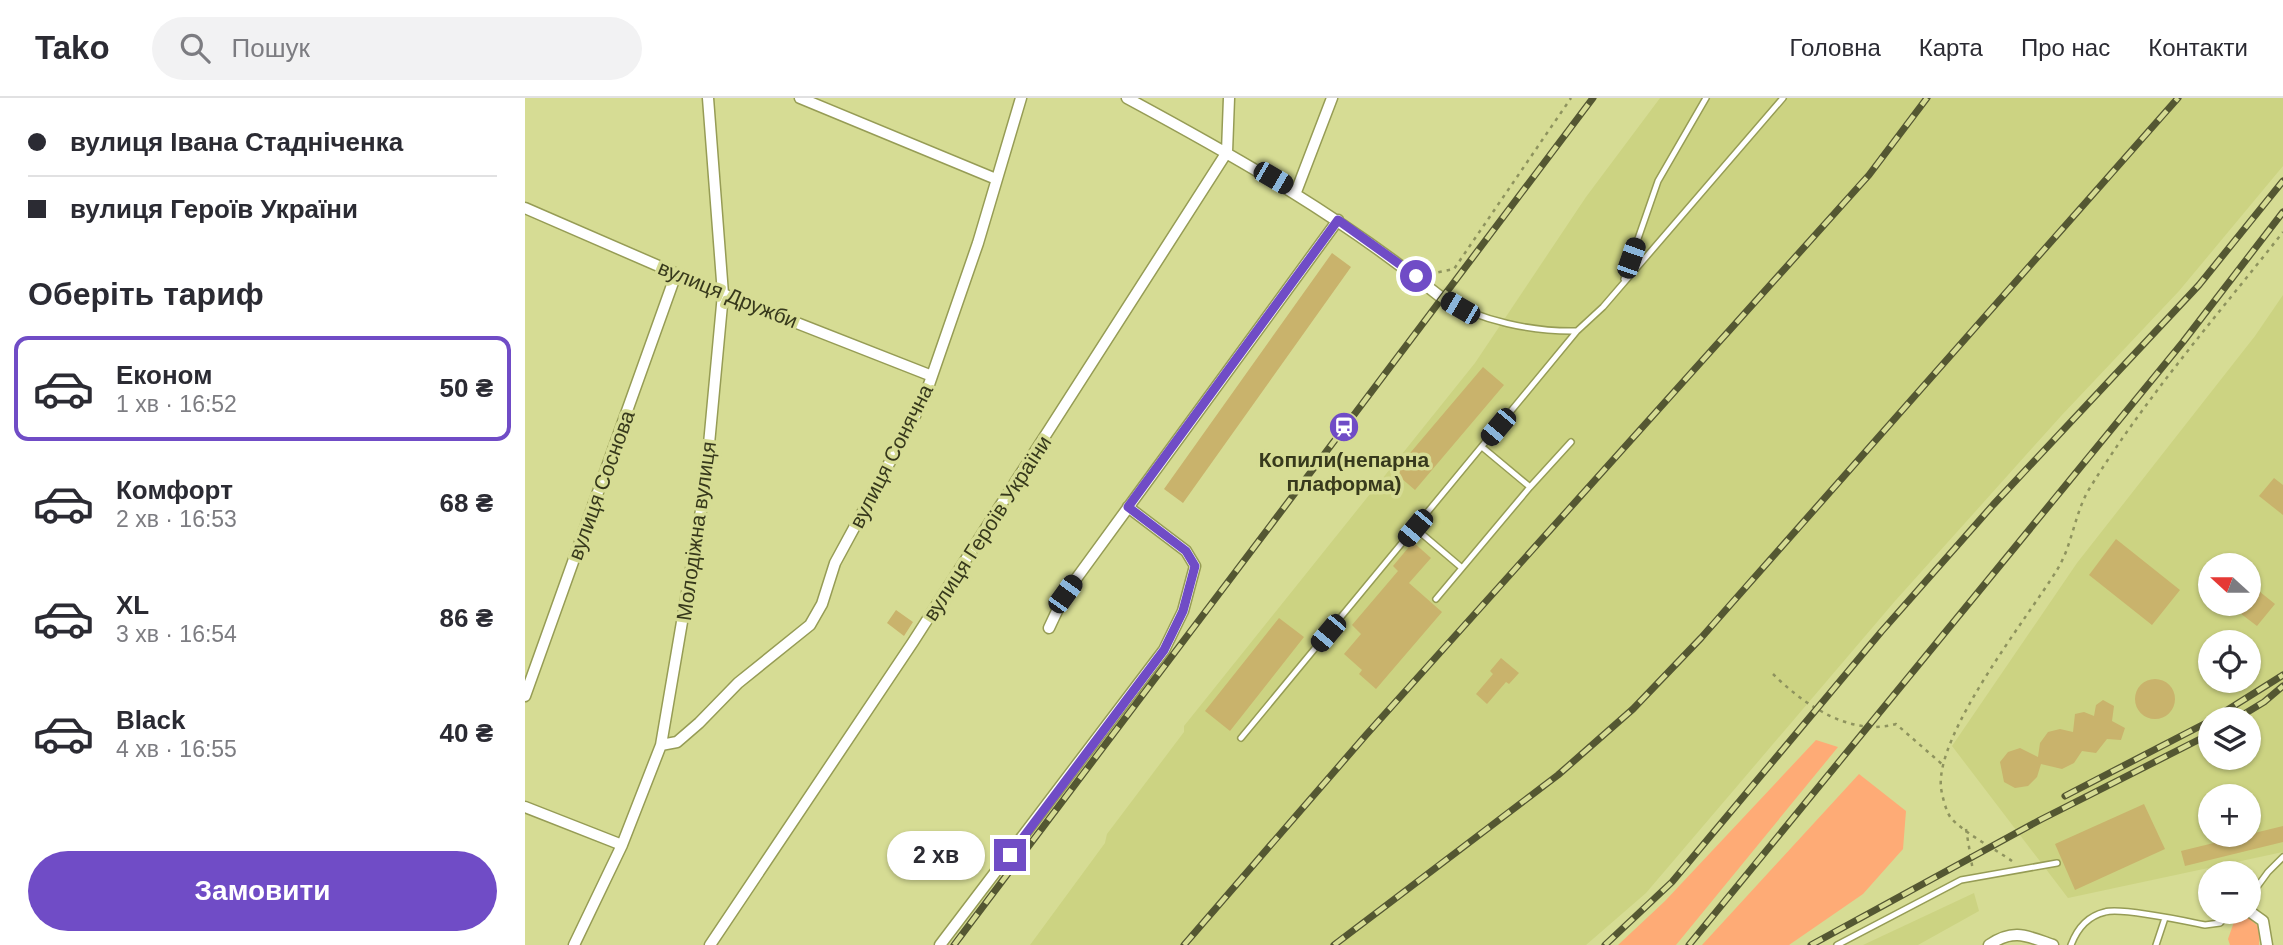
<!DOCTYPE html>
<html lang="uk">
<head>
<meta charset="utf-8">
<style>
  body { margin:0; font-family:Arial,sans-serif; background:#f2f2f3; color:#2b2b33; height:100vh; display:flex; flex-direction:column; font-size:26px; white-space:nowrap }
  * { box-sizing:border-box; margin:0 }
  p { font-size:23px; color:#7c7c81 }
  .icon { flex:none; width:38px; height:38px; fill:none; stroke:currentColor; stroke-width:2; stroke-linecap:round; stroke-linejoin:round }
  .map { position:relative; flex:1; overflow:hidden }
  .sheet { display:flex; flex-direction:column; background:#fff; width:525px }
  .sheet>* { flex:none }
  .hud { display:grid; align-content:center; height:154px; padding:0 28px; background:#fff }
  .needle { width:46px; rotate:291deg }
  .buttons { position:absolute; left:1673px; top:455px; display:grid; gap:14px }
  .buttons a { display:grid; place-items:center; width:63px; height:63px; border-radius:50%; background:#fff; box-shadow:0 2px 5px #0004; font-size:35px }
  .end { position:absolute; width:32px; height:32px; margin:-16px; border:9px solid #704cc6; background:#fff; box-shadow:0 0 0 4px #fff }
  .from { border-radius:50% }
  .bubble { position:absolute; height:49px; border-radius:24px; background:#fff; box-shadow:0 2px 5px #0004; font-size:23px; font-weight:800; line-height:49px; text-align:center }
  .car { position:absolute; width:21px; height:42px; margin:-21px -10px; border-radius:9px; box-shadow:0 0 5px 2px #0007; background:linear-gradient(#222 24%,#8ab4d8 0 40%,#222 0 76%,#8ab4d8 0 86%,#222 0) }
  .hud b { display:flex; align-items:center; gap:24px; height:66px; font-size:26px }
  .hud b+b { border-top:2px solid #e1e1e2 }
  .hud i { width:18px; height:18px; background:#2b2b33 }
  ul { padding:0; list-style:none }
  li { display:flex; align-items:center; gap:21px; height:105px; margin:0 14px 10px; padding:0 14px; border:4px solid transparent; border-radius:14px }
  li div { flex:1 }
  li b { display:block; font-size:26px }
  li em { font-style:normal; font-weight:800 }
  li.active { border-color:#704cc6 }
  li>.icon { width:63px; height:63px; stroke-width:1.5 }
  h2 { padding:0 28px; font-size:32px; line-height:84px }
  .primary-button { display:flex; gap:14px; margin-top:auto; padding:14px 28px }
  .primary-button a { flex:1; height:80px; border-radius:42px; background:#704cc6; color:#fff; font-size:28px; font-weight:800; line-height:80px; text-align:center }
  header { display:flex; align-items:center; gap:42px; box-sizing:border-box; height:98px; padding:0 35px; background:#fff; border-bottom:2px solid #e1e1e2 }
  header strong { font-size:33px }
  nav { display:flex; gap:38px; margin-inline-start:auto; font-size:24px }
  .search { width:490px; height:63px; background:#f2f2f3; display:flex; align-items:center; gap:18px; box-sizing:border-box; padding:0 24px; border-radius:38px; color:#7c7c81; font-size:26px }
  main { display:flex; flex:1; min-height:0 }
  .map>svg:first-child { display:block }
</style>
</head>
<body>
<header>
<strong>Tako</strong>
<div class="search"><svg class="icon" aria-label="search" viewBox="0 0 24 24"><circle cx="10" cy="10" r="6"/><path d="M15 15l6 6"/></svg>Пошук</div>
<nav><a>Головна</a><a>Карта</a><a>Про нас</a><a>Контакти</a></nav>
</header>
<main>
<section class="sheet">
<div class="hud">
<b><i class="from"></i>вулиця Івана Стадніченка</b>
<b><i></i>вулиця Героїв України</b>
</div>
<h2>Оберіть тариф</h2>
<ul>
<li class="active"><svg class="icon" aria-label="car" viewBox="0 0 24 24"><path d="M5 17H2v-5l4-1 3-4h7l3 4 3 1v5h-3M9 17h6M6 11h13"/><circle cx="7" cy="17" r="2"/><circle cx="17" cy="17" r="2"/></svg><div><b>Економ</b><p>1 хв · 16:52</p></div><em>50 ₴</em></li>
<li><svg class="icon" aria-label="car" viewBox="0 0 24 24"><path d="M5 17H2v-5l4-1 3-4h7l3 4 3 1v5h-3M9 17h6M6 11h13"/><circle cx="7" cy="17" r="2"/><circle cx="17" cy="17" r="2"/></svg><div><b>Комфорт</b><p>2 хв · 16:53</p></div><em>68 ₴</em></li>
<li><svg class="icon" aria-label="car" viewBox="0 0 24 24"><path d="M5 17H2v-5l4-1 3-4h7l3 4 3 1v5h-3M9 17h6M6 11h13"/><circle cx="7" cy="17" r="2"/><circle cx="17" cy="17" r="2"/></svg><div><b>XL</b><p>3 хв · 16:54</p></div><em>86 ₴</em></li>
<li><svg class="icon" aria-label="car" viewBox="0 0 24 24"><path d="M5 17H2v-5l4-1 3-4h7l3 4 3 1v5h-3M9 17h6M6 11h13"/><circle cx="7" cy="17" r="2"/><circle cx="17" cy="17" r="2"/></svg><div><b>Black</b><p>4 хв · 16:55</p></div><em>40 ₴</em></li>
</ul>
<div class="primary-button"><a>Замовити</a></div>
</section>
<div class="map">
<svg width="1758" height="847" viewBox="0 0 1758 847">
  <rect width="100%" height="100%" fill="#d6dc94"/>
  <path fill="#ccd382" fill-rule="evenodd" d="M1135 0H1758V68L1654 193 1536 318 1370 503 1121 795 1061 847H505L580 745 582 736 659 634V628L950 265 1061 99Z
    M1758 197V754L1543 800 1427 648 1552 465 1730 238ZM1685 467H1724V506H1685ZM1685 544H1724V583H1685ZM1685 621H1724V660H1685ZM1685 698H1724V737H1685Z
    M1449 795 1454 813 1393 847H1338Z"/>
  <path fill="#feab76" d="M1291 642 1313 649 1151 847H1093L1140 803Z
    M1334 676 1381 713 1378 751 1338 796 1264 847H1177Z
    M1723 819 1735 830 1734 847H1705L1703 841 1709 824Z"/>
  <path fill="#c9b36c" d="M807 155 826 169 658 405 639 391Z
    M958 269 979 287 890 392 869 374Z
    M1749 380 1758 387V417L1734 398Z
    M1591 441 1655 492 1627 527 1564 477Z
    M888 444 906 460 884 485 917 514 851 591 834 576 837 572 819 556 836 536 827 527 873 473 868 468Z
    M1724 485 1750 506 1732 528 1703 506H1724Z
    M371 512 388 524 379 538 362 525Z
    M754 520 779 539 705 633 680 613Z
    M976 560 994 575 984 586 981 584 962 606 951 596 968 576 965 573Z
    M1610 601a20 20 0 1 1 40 0a20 20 0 1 1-40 0Z
    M1578 602 1589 608 1587 623 1600 630 1596 642 1582 641 1571 655 1557 653 1549 665 1537 671 1516 666 1512 679 1503 688 1490 690 1479 684 1475 664 1483 654 1495 650 1513 659 1515 645 1523 634 1535 631 1548 634 1550 616 1559 614 1569 618 1571 607Z
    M1619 706 1640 751 1550 792 1530 746Z
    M1758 728V744L1660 768 1656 753Z"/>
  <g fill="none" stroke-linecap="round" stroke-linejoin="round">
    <g stroke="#969c55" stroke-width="8">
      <path id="service" d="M1099 181 1133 83 1181 0
        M917 200C955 223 1008 234 1052 233L1078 209 1258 0
        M957 349 1005 389 1046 344
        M890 430 937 470
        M911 501 1005 389
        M716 640 1052 233
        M1724 800 1743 774 1758 759
        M1312 847 1436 782 1532 765
        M1546 847C1552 831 1563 818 1580 814 1596 809 1660 823 1680 827L1695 825 1705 814
        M1631 847 1640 820"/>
    </g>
    <g stroke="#969c55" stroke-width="13">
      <path id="minor" d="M275 0 471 81
        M602 0C715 61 817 119 917 200
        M771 94 807 0
        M0 110 198 196 407 278
        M524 530 540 496 813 122
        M0 598 151 176
        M136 647 152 644 174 625 213 585 285 527 297 506 310 465 399 301 453 145 496 0
        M0 709 97 747
        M1724 813 1738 823 1742 847
        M49 847 97 747 136 647 180 389 198 196 183 0
        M185 847 388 544 702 54 704 0
        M415 847 639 552 658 513 670 468 661 453 603 409
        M1464 847C1489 830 1502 838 1528 847"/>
    </g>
    <path stroke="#8e935e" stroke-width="2.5" stroke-dasharray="3.5 5" stroke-linecap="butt" d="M905 176 929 171 1046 0
      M1248 576C1279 607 1326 639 1371 626L1418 667
      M1441 731 1448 773
      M1487 763C1470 751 1439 735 1426 720 1421 714 1417 697 1416 690 1410 636 1503 519 1532 472 1547 448 1549 418 1563 393 1619 301 1692 218 1758 134"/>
    <use href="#service" stroke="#fff" stroke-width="5"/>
    <use href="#minor" stroke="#fff" stroke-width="10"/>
    <g stroke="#545732" stroke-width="7">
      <path id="rail" d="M1688 621 1758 577
        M1711 621 1739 604 1758 588
        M1540 698 1685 623
        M429 847 1068 0
        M659 847 841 637 1344 77 1402 0
        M809 847 1033 677 1108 611 1176 540 1653 0
        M1080 847 1147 784 1356 534 1468 407 1674 187 1758 83
        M1164 847 1658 244 1758 114
        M1286 847 1515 722 1685 636"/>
    </g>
    <use href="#rail" stroke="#d6dc94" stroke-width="4.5" stroke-dasharray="13" stroke-linecap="butt"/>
  </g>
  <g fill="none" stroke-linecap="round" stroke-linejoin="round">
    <path stroke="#704cc6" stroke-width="9" d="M485 757 639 552 658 513 670 468 661 453 603 409 813 122 891 178"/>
  </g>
  <defs>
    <g id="station-disc" transform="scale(1.575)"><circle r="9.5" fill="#704cc6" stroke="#d6dc94"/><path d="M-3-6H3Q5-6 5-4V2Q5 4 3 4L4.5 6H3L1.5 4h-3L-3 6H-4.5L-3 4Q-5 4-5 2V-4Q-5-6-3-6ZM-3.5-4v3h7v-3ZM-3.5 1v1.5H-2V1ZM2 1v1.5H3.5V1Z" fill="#fff"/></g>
  </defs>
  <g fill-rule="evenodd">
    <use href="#station-disc" x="819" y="329"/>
  </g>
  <g text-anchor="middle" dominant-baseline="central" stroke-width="7" stroke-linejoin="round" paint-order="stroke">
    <g font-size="21" fill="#37391c" stroke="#d6dc94">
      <text transform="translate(203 196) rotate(22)">вулиця Дружби</text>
      <text transform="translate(366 358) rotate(-63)">вулиця Сонячна</text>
      <text transform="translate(76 387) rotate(-70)">вулиця Соснова</text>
      <text transform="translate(462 430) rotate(-57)">вулиця Героїв України</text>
      <text transform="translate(171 433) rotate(-82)">Молодіжна вулиця</text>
    </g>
    <g font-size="21" font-weight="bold" fill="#37391c" stroke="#d6dc94">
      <text x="819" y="361">Копили(непарна<tspan x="819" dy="24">плаформа)</tspan></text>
    </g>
  </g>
</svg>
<div class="buttons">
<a><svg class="needle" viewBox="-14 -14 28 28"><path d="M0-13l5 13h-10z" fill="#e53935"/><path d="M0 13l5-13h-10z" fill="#7c7c81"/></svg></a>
<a><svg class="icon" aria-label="locate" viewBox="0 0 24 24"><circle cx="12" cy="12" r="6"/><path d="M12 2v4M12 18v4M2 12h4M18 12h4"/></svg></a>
<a><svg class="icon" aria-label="layers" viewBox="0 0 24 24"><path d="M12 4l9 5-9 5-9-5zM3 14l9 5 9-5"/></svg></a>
<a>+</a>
<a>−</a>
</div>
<i class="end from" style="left:891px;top:178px"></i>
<i class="end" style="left:485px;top:757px"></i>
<div class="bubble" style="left:362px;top:733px;width:98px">2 хв</div>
<i class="car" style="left:748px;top:80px;rotate:120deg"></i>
<i class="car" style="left:1106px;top:160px;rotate:19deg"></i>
<i class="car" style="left:935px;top:210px;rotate:300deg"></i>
<i class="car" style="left:973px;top:329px;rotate:220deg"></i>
<i class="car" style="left:890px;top:430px;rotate:220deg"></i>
<i class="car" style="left:540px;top:496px;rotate:36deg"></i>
<i class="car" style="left:803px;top:535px;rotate:220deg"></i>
</div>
</main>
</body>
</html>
